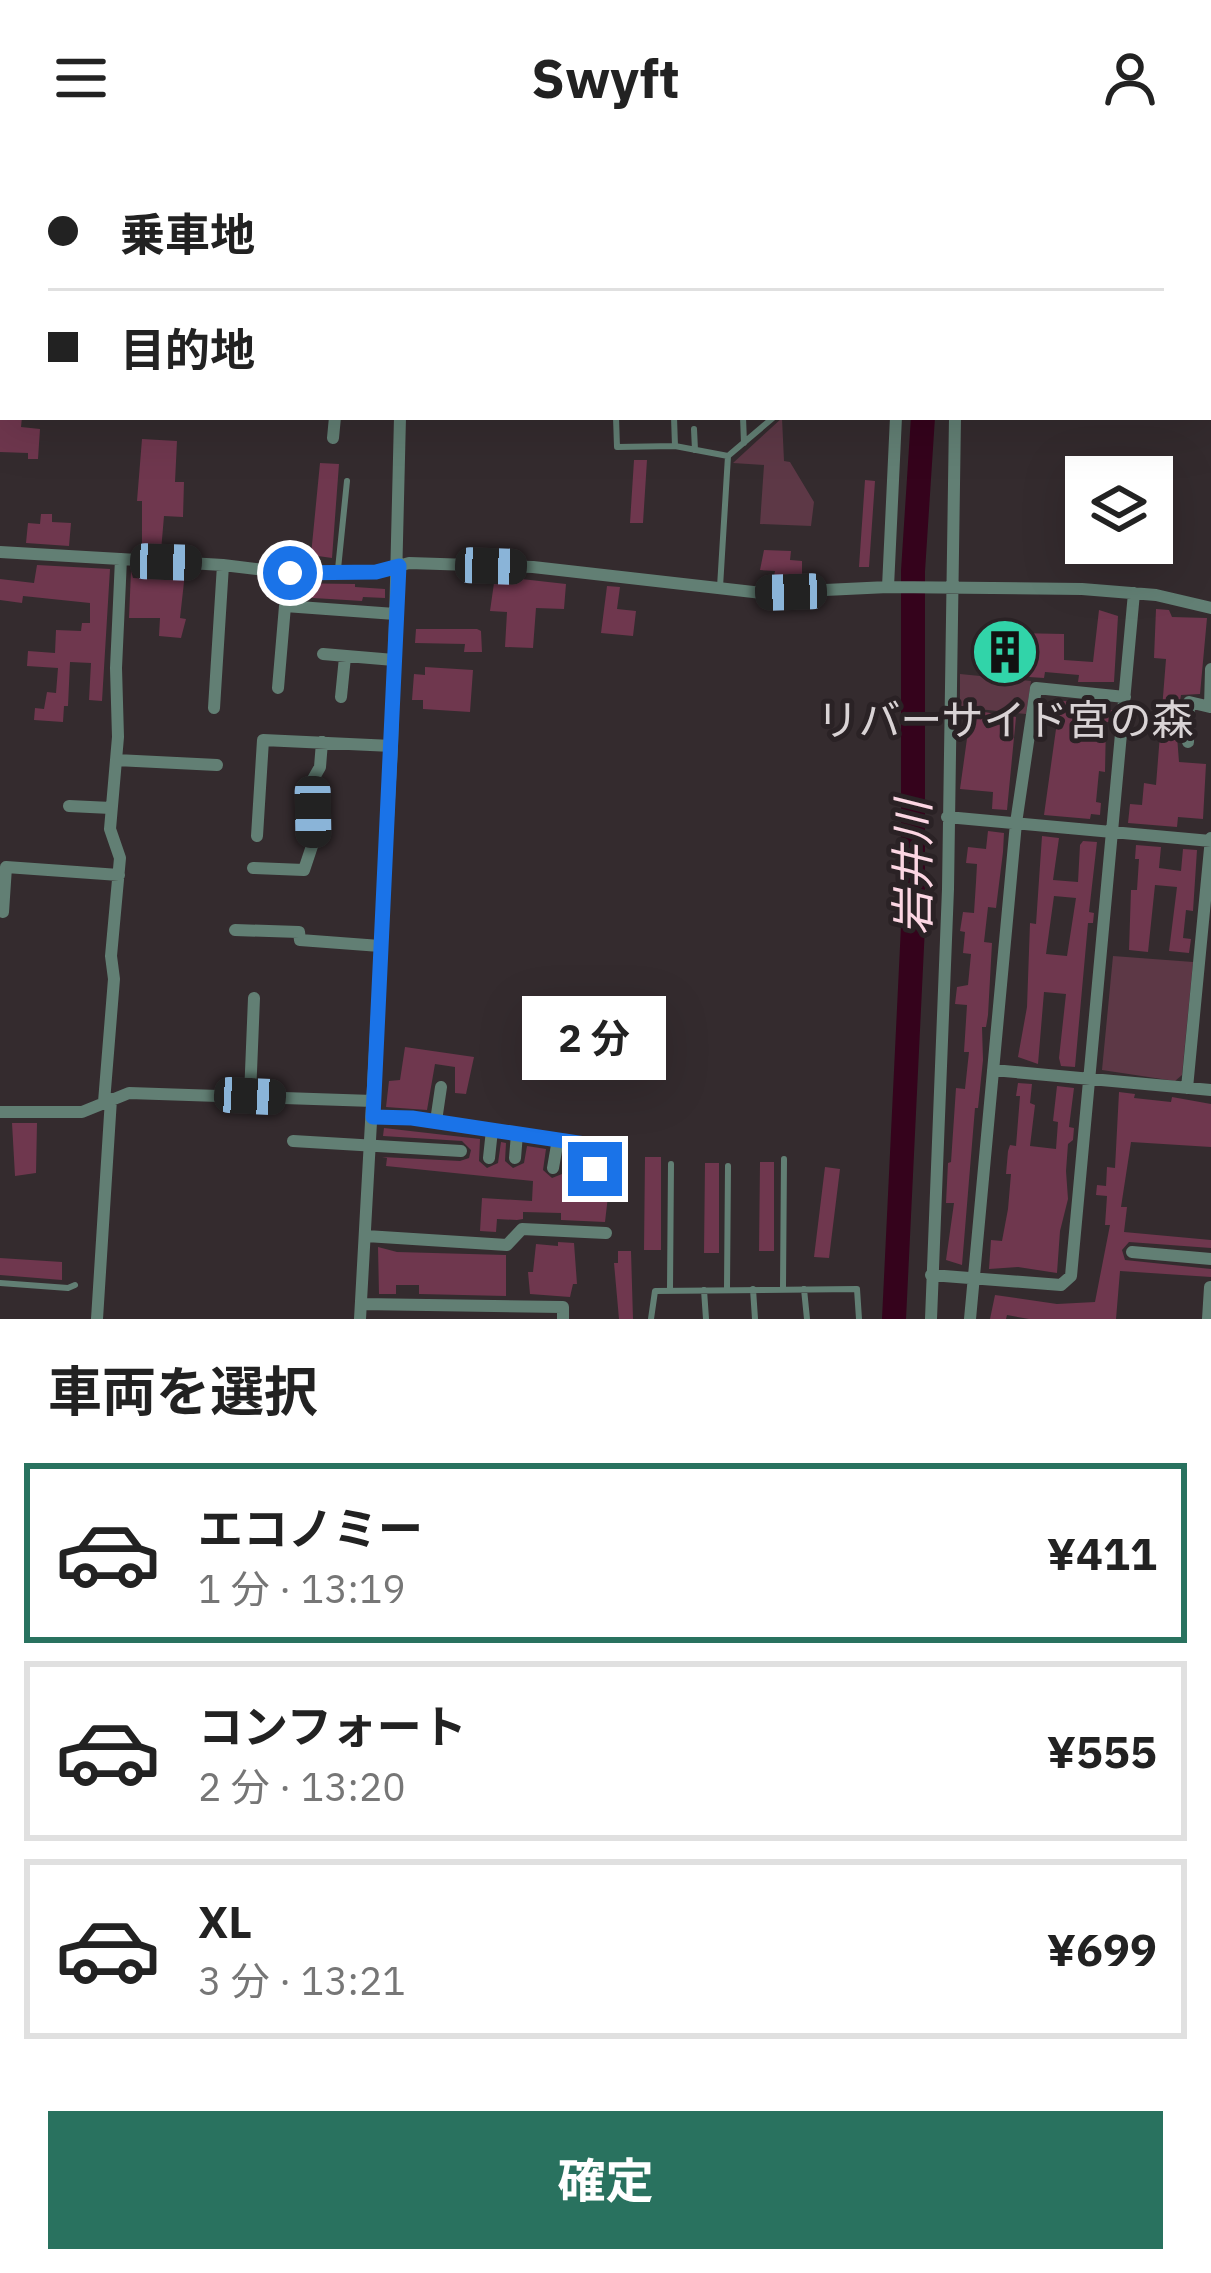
<!DOCTYPE html>
<html lang="ja">
<head>
<meta charset="utf-8">
<style>
  body { margin:0; font-family:"IBM Plex Sans","Noto Sans JP",sans-serif; background:#f6f6f6; color:#222; height:100vh; display:flex; flex-direction:column; font-size:45px; white-space:nowrap }
  * { box-sizing:border-box; margin:0 }
  p { font-size:39px; color:#767676 }
  .icon { flex:none; width:66px; height:66px; fill:none; stroke:currentColor; stroke-width:2; stroke-linecap:round; stroke-linejoin:round }
  .map { position:relative; height:1163px; overflow:hidden }
  .details { display:flex; flex-direction:column; background:#fff; flex:1 }
  .details>* { flex:none }
  .hud { position:absolute; left:0px; top:0px; width:1212px; height:264px; box-shadow:0 12px 48px #0002; display:grid; align-content:center; height:264px; padding:0 48px; background:#fff }
  .buttons { position:absolute; left:1065px; top:300px; display:grid; gap:24px }
  .buttons a { display:grid; place-items:center; width:108px; height:108px; border-radius:0px; background:#fff; box-shadow:0 12px 48px #0002; font-size:60px }
  .end { position:absolute; width:54px; height:54px; margin:-27px; border:15px solid #1a73e8; background:#fff; box-shadow:0 0 0 6px #fff }
  .from { border-radius:50% }
  .bubble { position:absolute; height:84px; border-radius:0px; background:#fff; box-shadow:0 12px 48px #0002; font-size:39px; font-weight:700; line-height:84px; text-align:center }
  .car { position:absolute; width:36px; height:72px; margin:-36px -18px; border-radius:15px; box-shadow:0 0 9px 3px #0007; background:linear-gradient(#222 24%,#8ab4d8 0 40%,#222 0 76%,#8ab4d8 0 86%,#222 0) }
  .hud b { display:flex; align-items:center; gap:42px; height:114px; font-size:45px }
  .hud b+b { border-top:3px solid #e0e0e0 }
  .hud i { width:30px; height:30px; background:#222 }
  ul { padding:0; list-style:none }
  li { display:flex; align-items:center; gap:36px; height:180px; margin:0 24px 18px; padding:0 24px; border:6px solid #e0e0e0; border-radius:0px }
  li div { flex:1 }
  li b { display:block; font-size:45px }
  li em { font-style:normal; font-weight:700 }
  li.on { border-color:#29725f }
  li>.icon { width:108px; height:108px; stroke-width:1.5 }
  h2 { padding:0 48px; font-size:54px; line-height:144px }
  .cta { display:flex; gap:24px; margin-top:auto; padding:24px 48px }
  .cta a { flex:1; height:138px; border-radius:0px; background:#29725f; color:#fff; font-size:48px; font-weight:700; line-height:138px; text-align:center }
  header { display:flex; justify-content:space-between; align-items:center; height:156px; padding:0 48px; background:#fff; font-size:54px; font-weight:700 }
  .map>svg:first-child { display:block }
</style>
</head>
<body>
<header><svg class="icon" aria-label="menu" viewBox="0 0 24 24"><path d="M4 6h16M4 12h16M4 18h16"/></svg>Swyft<svg class="icon" aria-label="person" viewBox="0 0 24 24"><circle cx="12" cy="8" r="4"/><path d="M4 21q1-7 8-7t8 7"/></svg></header>
<div class="map">
<svg width="1211" height="1163" viewBox="0 0 1211 1163">
  <rect width="100%" height="100%" fill="#342b2e"/>
  <path fill="#5d3846" d="M782 262 784 305 790 306 814 346 811 370 760 368 764 309 733 307Z
    M960 518 1031 525 1026 558 960 551Z
    M1113 800 1193 806 1182 919 1175 925 1102 914Z"/>
  <g fill="none" stroke-linecap="round" stroke-linejoin="round">
    <path stroke="#35031c" stroke-width="24" d="M935 3V0
      M894 1163 913 770V415L923 261"/>
  </g>
  <path fill="#6f374e" fill-rule="evenodd" d="M0 261H22L21 271 40 273 38 303H28V297L0 296Z
    M142 283 177 285 175 326H184L183 361 164 360 161 395 142 394V345H137Z
    M634 304H647L643 367H630Z
    M320 307 339 308 332 402 311 399Z
    M865 324 875 325 869 411H859Z
    M41 358H52V366L71 367 69 390 26 387 28 367 40 368Z
    M764 394 791 395 790 404 802 405V418L774 420 775 415 760 414Z
    M37 409 110 413 102 545 89 544 91 507 70 506 68 550H64L63 566 34 564 35 552 44 553 47 536 56 537 58 512 27 510 28 495 55 497 56 474 81 475 82 467H90V447L23 440 22 447 0 444V423L34 427Z
    M131 415 133 422 153 423V415L185 417 180 462 186 463 181 482 159 480 160 462H129Z
    M495 420 566 428 564 453 536 452 533 492 505 491 507 456 490 455Z
    M281 427 355 428V431L385 433V442L363 441 362 445 281 440Z
    M607 430 620 431 617 453 636 455 633 480 601 477Z
    M1156 453 1169 454 1172 461 1207 462 1200 538 1181 539 1176 567 1179 606 1206 608 1203 663 1178 661 1177 671 1128 667 1130 648 1142 649 1144 627 1156 629 1166 503 1154 502Z
    M1099 454 1118 460 1114 526H1078L1079 519 1045 516 1044 522 1029 521 1030 517 996 519 993 475 1000 474V470L1015 469V477L1064 478V504L1093 506Z
    M416 473H477L481 475 482 496H464L465 488 415 487Z
    M425 511 473 514 470 556 423 553V544H412L414 518 425 519Z
    M1055 544 1107 550V554H1113L1111 566H1106L1105 616 1099 615 1096 646 1101 647 1100 659 1091 658 1090 663 1044 659 1057 566H1051Z
    M971 554 1016 561 1007 654 992 653 993 636 960 633Z
    M988 675 1004 677 1003 696 996 752 988 751 984 786 992 787 988 859 986 871H982L983 904 978 952H975L962 1109 946 1104 954 1047H946L948 1007 951 1006 956 932 965 933 969 896H964L967 849 955 848 957 831 968 829 971 798 963 797 965 776 960 775 963 756 974 757 976 726 977 708 966 707 968 691 986 693Z
    M1042 680 1059 682 1053 724 1078 726 1080 689 1083 685 1097 686 1089 756 1094 757 1093 767H1088L1075 911 1061 910 1059 902 1066 838 1044 836 1038 908 1018 901 1027 851 1030 767 1036 768ZM1054 740 1076 742 1067 800 1046 798Z
    M1136 689 1161 691 1159 712 1181 715 1183 693 1197 694 1193 755 1186 754 1183 782 1191 783 1189 797 1169 795 1177 731 1155 729 1148 796 1129 794 1131 734H1137L1139 703H1135Z
    M405 891 474 901 466 938 455 937V911L435 908 427 954 386 951 389 925 400 924Z
    M1018 927 1032 928 1030 947 1035 949 1030 990 1056 993 1058 966 1053 965 1057 930 1074 932 1069 971 1074 972 1073 984 1068 988 1066 1015 1068 1043 1060 1075 1057 1117 1018 1111 989 1113 991 1084 1002 1085 1008 1053 1011 1018H1006L1008 995 1010 989 1016 990 1020 940H1016Z
    M1119 936 1135 938 1134 942 1171 946 1172 941 1211 948V991L1131 986 1121 1051H1127L1124 1076 1211 1084V1092L1129 1086 1122 1094 1125 1104 1211 1113V1121L1120 1115 1116 1163H1029L1007 1159 1006 1163H990L995 1139 1057 1148 1095 1146 1110 1069H1105L1107 1040 1096 1039 1097 1029 1106 1030 1107 1011 1115 1012Z
    M12 967H37L36 1017 15 1020Z
    M384 972 480 983 479 1005 487 1012 498 1007 501 986 506 987 505 1005 513 1012 524 1007 527 990 546 993 543 1014 552 1022 562 1018 566 996 586 999 585 1016 595 1023 604 1018 608 996 613 997 605 1066 561 1064V1057L523 1056V1063L517 1064 497 1063 496 1076 480 1075 482 1042 532 1045 533 1025 386 1010 387 1002 382 1001 460 1005 469 1002 471 994 462 985 383 980Z
    M645 1001H661V1094H644Z
    M760 1006H774V1095H759Z
    M705 1007H719V1097H704Z
    M825 1011 840 1013 829 1102 814 1101Z
    M558 1086 574 1087 577 1128H573L570 1141 530 1138 528 1116H533L536 1088 558 1090Z
    M378 1091 397 1096 506 1099V1140L419 1138V1129H396V1138H379Z
    M618 1095H631L633 1163H619L614 1107H618Z
    M0 1102 62 1106V1124L0 1119Z"/>
  <g fill="none" stroke-linecap="round" stroke-linejoin="round">
    <path stroke="#627f74" stroke-width="6" d="M616 261 617 291 675 290 728 300 774 261
      M674 261 675 290
      M743 261 744 287
      M694 273 695 294
      M338 413 347 325
      M720 431 728 300
      M0 1127 68 1132 75 1129
      M783 1131 784 1003
      M727 1132 728 1010
      M670 1133 671 1008
      M753 1133 755 1163
      M804 1133 807 1163
      M704 1134 706 1163
      M651 1163 655 1135 857 1133 859 1163"/>
    <path stroke="#627f74" stroke-width="12" d="M402 3V0
      M908 3V0
      M971 3V0
      M333 282 335 261
      M0 396 223 409 289 417 377 416 409 407 533 411 762 437 888 431 1082 433 1156 439 1211 452
      M888 431 896 261
      M323 498 394 504
      M278 532 285 450 395 458
      M341 541 345 501
      M214 552 223 409
      M1188 586 1189 546 1210 551 1211 513
      M116 604 217 609
      M69 650 111 652
      M947 661 1211 685
      M257 680 263 584 392 590
      M253 712 304 714 313 687 312 625 320 611 322 586
      M3 756 6 711 119 719
      M235 774 299 776 300 784 380 790
      M993 914 1211 934
      M1187 932 1211 682
      M250 940 254 842
      M104 946 114 823 111 800 120 702 110 673 118 581 116 512 121 403
      M0 956H82L129 937 373 945
      M373 961 412 962 598 990 595 1013
      M436 965 441 931
      M293 985 461 995
      M489 1002 492 974
      M515 1002 517 978
      M553 1012 558 983
      M366 1080 507 1089 522 1073 606 1077
      M1132 1096 1211 1103
      M931 1119 1061 1129 1071 1120 1134 437
      M361 1148 563 1151V1163
      M97 1163 111 943
      M360 1163 392 590 400 261
      M931 1163 948 733 955 261
      M970 1163 1016 667 1036 532 1125 541
      M1208 1163 1210 1131"/>
  </g>
  <g fill="none" stroke-linecap="round" stroke-linejoin="round">
    <path stroke="#1a73e8" stroke-width="15" d="M290 417 376 416 399 410 373 961 412 962 598 990 595 1013"/>
  </g>
  <defs>
    <g id="building-disc" transform="scale(3.45)"><circle r="9.5" fill="#31d4a9" stroke="#2a2225"/><path d="M-4-6H4V6H1V3H-1V6H-4ZM-2.5-4.3h1.7v1.8h-1.7ZM.8-4.3h1.7v1.8H.8ZM-2.5-1h1.7V.8h-1.7ZM.8-1h1.7V.8H.8Z" fill="#111"/></g>
  </defs>
  <g fill-rule="evenodd">
    <use href="#building-disc" x="1005" y="496"/>
  </g>
  <g text-anchor="middle" dominant-baseline="central" stroke-width="10" stroke-linejoin="round" paint-order="stroke">
    <g font-size="42" fill="#d9d3d5" stroke="#2a2225">
      <text x="1005" y="563">リバーサイド宮の森</text>
    </g>
    <g font-size="45" font-style="italic" fill="#fcd6e3" stroke="#2a2225">
      <text transform="translate(912 712) rotate(-90)">岩井川</text>
    </g>
  </g>
</svg>
<div class="buttons">
<a><svg class="icon" aria-label="layers" viewBox="0 0 24 24"><path d="M12 4l9 5-9 5-9-5zM3 14l9 5 9-5"/></svg></a>
</div>
<i class="end from" style="left:290px;top:417px"></i>
<i class="end" style="left:595px;top:1013px"></i>
<div class="bubble" style="left:522px;top:840px;width:144px">2 分</div>
<i class="car" style="left:166px;top:406px;rotate:92deg"></i>
<i class="car" style="left:491px;top:410px;rotate:92deg"></i>
<i class="car" style="left:791px;top:436px;rotate:268deg"></i>
<i class="car" style="left:313px;top:656px;rotate:179deg"></i>
<i class="car" style="left:250px;top:940px;rotate:93deg"></i>
<div class="hud">
<b><i class="from"></i>乗車地</b>
<b><i></i>目的地</b>
</div>
</div>
<section class="details">
<h2>車両を選択</h2>
<ul>
<li class="on"><svg class="icon" aria-label="car" viewBox="0 0 24 24"><path d="M5 17H2v-5l4-1 3-4h7l3 4 3 1v5h-3M9 17h6M6 11h13"/><circle cx="7" cy="17" r="2"/><circle cx="17" cy="17" r="2"/></svg><div><b>エコノミー</b><p>1 分 · 13:19</p></div><em>¥411</em></li>
<li><svg class="icon" aria-label="car" viewBox="0 0 24 24"><path d="M5 17H2v-5l4-1 3-4h7l3 4 3 1v5h-3M9 17h6M6 11h13"/><circle cx="7" cy="17" r="2"/><circle cx="17" cy="17" r="2"/></svg><div><b>コンフォート</b><p>2 分 · 13:20</p></div><em>¥555</em></li>
<li><svg class="icon" aria-label="car" viewBox="0 0 24 24"><path d="M5 17H2v-5l4-1 3-4h7l3 4 3 1v5h-3M9 17h6M6 11h13"/><circle cx="7" cy="17" r="2"/><circle cx="17" cy="17" r="2"/></svg><div><b>XL</b><p>3 分 · 13:21</p></div><em>¥699</em></li>
</ul>
<div class="cta"><a>確定</a></div>
</section>
</body>
</html>
